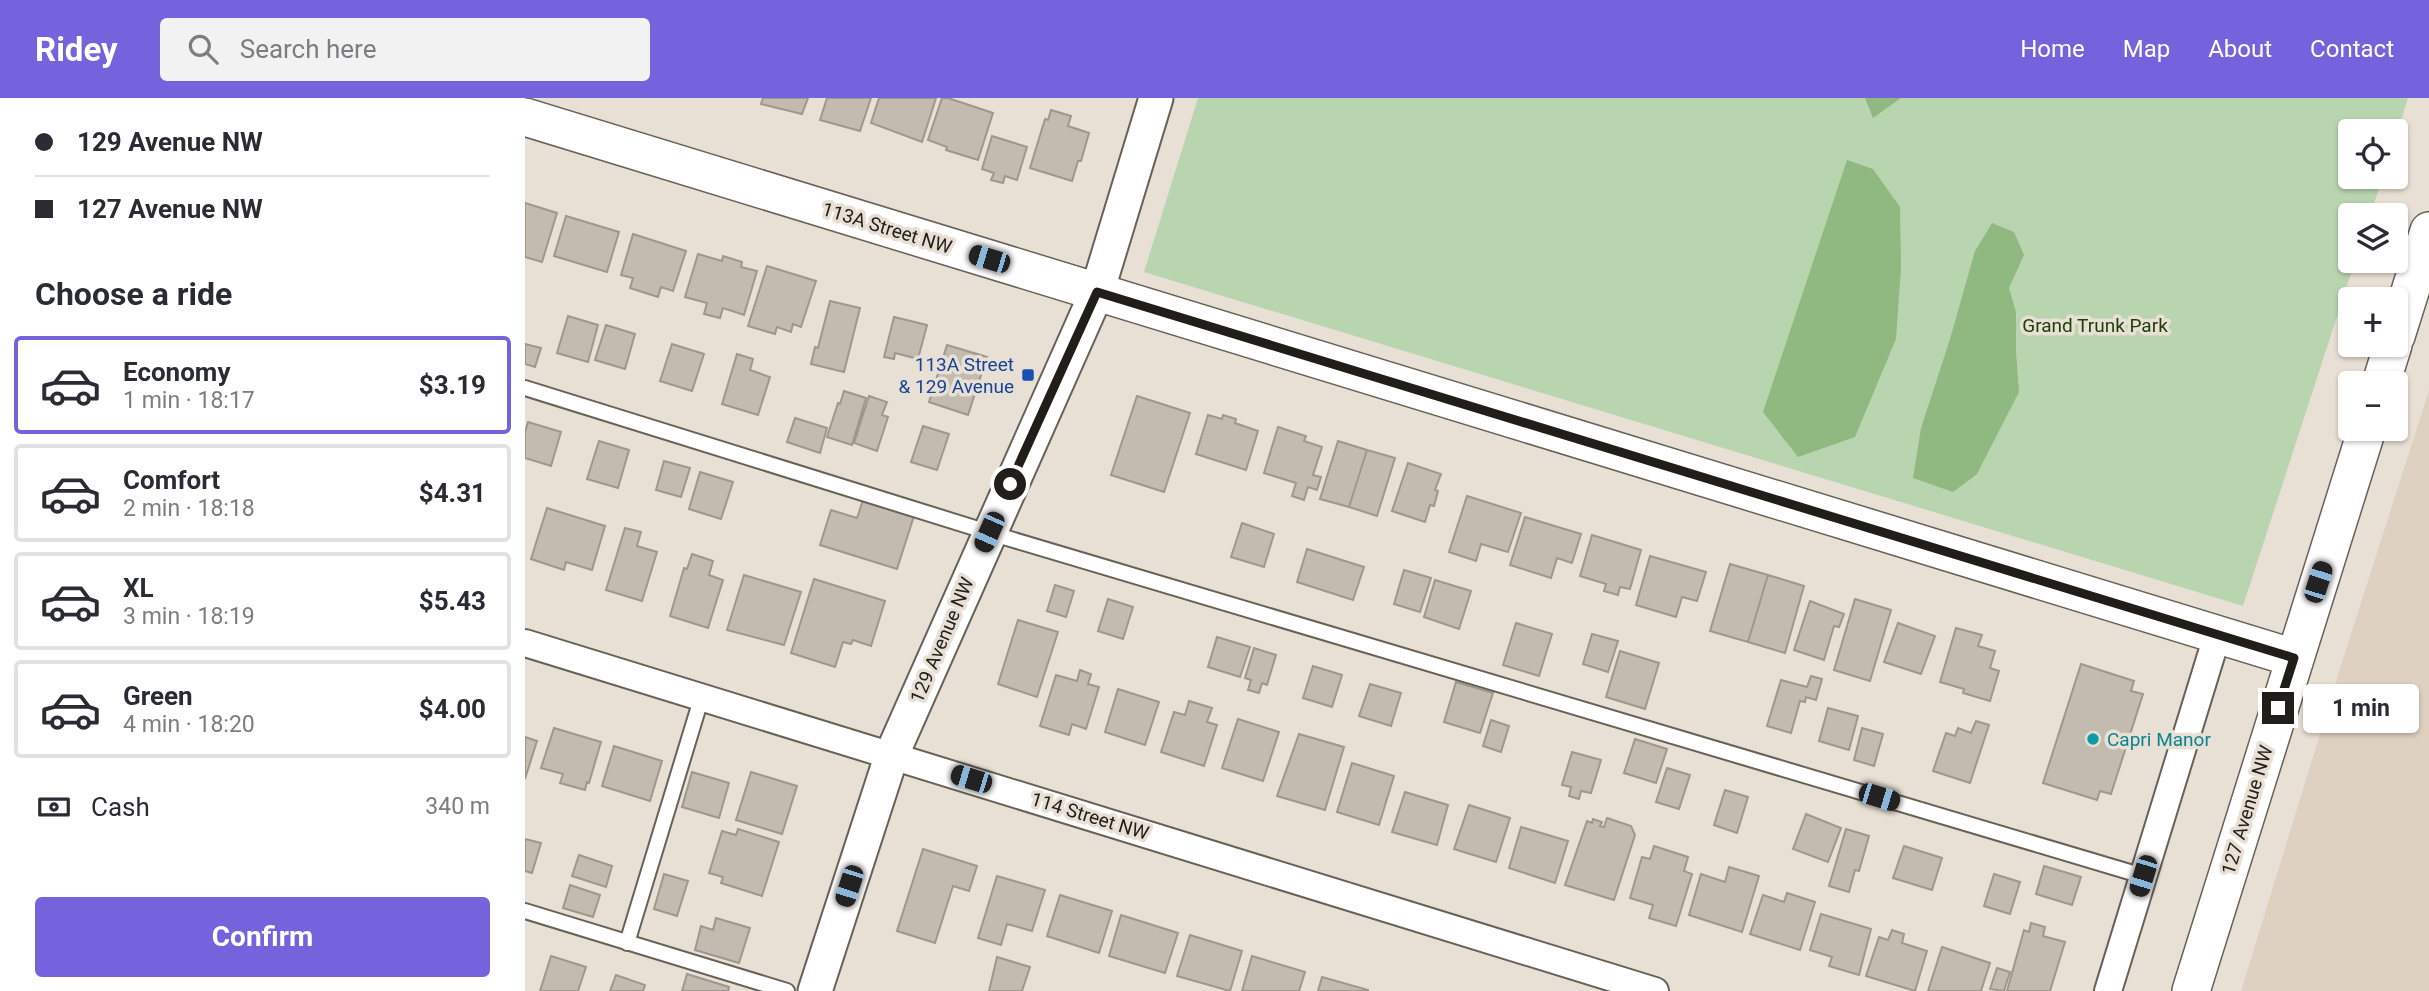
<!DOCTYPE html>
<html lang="en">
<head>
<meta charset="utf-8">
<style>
  body { margin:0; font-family:Roboto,sans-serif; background:#f2f2f3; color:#2b2b33; height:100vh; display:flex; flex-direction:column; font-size:26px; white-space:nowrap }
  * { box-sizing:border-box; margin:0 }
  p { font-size:23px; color:#7c7c81 }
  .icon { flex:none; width:38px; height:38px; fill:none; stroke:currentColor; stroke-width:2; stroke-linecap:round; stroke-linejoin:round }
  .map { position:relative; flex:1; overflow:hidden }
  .details { display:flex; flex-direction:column; background:#fff; width:525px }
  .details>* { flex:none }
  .hud { display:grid; align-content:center; height:154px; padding:0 35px; background:#fff }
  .fabs { position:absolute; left:1813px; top:21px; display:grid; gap:14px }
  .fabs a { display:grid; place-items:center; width:70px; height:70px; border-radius:7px; background:#fff; box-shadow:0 2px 5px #0004; font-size:35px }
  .end { position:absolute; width:32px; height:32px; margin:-16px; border:9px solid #211e1a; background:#fff; box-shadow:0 0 0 4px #fff }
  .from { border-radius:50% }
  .bubble { position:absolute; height:49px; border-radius:7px; background:#fff; box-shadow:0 2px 5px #0004; font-size:23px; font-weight:700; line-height:49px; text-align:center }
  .car { position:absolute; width:21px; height:42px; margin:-21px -10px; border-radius:9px; box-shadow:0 0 5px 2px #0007; background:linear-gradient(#222 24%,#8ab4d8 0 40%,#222 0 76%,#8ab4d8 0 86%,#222 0) }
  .hud b { display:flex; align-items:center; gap:24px; height:66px; font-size:26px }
  .hud b+b { border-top:2px solid #e1e1e2 }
  .hud i { width:18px; height:18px; background:#2b2b33 }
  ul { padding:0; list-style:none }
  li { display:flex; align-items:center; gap:21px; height:98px; margin:0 14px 10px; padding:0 21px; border:4px solid #e1e1e2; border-radius:7px }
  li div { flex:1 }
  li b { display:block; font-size:26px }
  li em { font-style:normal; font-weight:700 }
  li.selected { border-color:#7562dd }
  li>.icon { width:63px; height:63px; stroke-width:1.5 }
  h2 { padding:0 35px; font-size:32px; line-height:84px }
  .pay { display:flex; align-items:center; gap:18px; height:77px; padding:0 35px; font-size:26px }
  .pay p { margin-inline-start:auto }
  .button { display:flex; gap:14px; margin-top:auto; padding:14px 35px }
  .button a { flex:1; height:80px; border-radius:7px; background:#7562dd; color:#fff; font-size:28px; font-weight:700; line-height:80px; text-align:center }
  header { display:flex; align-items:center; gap:42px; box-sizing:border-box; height:98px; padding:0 35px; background:#7562dd; color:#fff }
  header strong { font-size:33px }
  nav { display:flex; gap:38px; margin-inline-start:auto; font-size:24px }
  .search { width:490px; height:63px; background:#f2f2f3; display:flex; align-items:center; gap:18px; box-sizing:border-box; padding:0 24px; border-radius:7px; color:#7c7c81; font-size:26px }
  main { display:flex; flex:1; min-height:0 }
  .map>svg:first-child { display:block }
</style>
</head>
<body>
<header>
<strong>Ridey</strong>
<div class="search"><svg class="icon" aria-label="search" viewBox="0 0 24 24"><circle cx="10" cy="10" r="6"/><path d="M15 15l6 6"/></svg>Search here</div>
<nav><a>Home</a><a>Map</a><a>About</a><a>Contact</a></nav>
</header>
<main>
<section class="details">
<div class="hud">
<b><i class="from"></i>129 Avenue NW</b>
<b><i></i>127 Avenue NW</b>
</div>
<h2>Choose a ride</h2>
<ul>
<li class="selected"><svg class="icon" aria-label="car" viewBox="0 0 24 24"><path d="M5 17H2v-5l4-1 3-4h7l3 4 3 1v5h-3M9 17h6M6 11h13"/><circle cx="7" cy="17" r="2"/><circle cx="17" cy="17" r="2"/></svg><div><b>Economy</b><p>1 min · 18:17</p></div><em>$3.19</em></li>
<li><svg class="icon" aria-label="car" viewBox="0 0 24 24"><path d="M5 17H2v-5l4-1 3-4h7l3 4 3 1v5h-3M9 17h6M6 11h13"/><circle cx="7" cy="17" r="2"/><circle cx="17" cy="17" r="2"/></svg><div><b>Comfort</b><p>2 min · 18:18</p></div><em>$4.31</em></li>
<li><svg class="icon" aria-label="car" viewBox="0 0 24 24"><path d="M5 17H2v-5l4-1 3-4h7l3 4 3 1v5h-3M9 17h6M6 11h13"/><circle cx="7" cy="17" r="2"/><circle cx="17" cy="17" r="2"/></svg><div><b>XL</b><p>3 min · 18:19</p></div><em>$5.43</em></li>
<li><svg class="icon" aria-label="car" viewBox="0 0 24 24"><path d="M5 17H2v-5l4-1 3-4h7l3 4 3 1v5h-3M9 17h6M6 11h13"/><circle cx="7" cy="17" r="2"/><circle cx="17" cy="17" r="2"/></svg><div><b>Green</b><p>4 min · 18:20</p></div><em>$4.00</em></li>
</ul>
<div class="pay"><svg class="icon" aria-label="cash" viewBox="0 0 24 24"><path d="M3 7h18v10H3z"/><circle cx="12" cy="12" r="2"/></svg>Cash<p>340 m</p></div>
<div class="button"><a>Confirm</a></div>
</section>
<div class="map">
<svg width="1904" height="893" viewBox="0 0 1904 893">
  <rect width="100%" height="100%" fill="#e9e0d5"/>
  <path fill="#ded1c1" d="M1904 292V893H1716L1817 564Z"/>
  <path fill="#b9d5af" d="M673 0H1883L1871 39V33H1825V79H1858L1845 117H1825V163H1830L1718 508 619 174Z"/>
  <path fill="#90b881" d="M1340 0H1376L1348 20Z
    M1322 62 1348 71 1375 109 1376 170 1371 241 1330 339 1273 359 1238 314Z
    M1467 125 1489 134 1499 157 1484 190 1491 214V254L1494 294 1452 376 1428 394 1388 380 1396 330 1425 241 1450 153Z"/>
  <path fill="#c3bab0" stroke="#9f978d" stroke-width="2" d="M238 0H283L277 16 236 6Z
    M302 0H346L335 33 295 22Z
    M354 0H411L397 44 346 25Z
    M417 0H423L468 15 453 62 421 52 422 49 403 42Z
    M526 12 546 18 543 28 564 35 556 63H553L547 83 505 70 520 21 523 22Z
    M467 38 502 49 492 82 480 78 478 85 466 82 469 75 457 71Z
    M0 105 32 115 17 164 0 159Z
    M41 118 94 134 82 174 29 158Z
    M108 136 161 153 148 193 136 189 133 199 105 190 108 180 96 177Z
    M173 156 197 163 198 158 217 164 216 169 232 173 219 217 198 210 195 220 179 216 182 205 160 199Z
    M242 168 291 183 276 229 268 226 266 234 252 229 250 236 223 228Z
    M305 203 335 210 319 274 286 266 290 249 293 250Z
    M43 218 73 227 63 264 32 255Z
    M369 219 402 227 393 261 370 255 369 261 359 259Z
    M81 227 110 236 100 271 70 262Z
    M0 246 16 250 10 269 0 266Z
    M147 246 179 256 167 293 135 283Z
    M422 247 462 259 443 317 404 304Z
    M212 256 228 261 225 272 245 279 233 317 197 306Z
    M319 293 341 300 327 347 302 339 313 305 315 306Z
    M344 298 362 304 357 317 363 319 352 353 329 345Z
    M612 298 665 315 639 394 586 377Z
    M683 317 697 321 698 317 711 321 710 325 733 333 721 372 671 356Z
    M270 320 302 330 295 355 262 344Z
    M3 324 36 334 26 368 0 360V334Z
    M398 328 424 336 412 372 386 364Z
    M753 329 781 338 779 343 797 349 788 377 796 379 792 392 783 389 779 402 767 398 771 385 739 375Z
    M74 343 104 352 93 390 62 381Z
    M813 343 842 352 824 409 795 401Z
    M842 352 870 360 852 418 824 409Z
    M139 363 165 370 156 399 131 392Z
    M883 365 916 376 910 392 913 393 909 408 905 407 900 424 867 413Z
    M175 374 208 384 196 421 164 411Z
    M942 398 996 415 983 454 956 446 951 463 924 454Z
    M338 402 389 418 372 471 295 447 306 412 332 420Z
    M22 410 80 428 67 472 41 464 39 472 6 461Z
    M1000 419 1056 436 1047 465 1032 460 1026 480 985 467Z
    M717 425 749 436 739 469 706 459Z
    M100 430 116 434 112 448 132 454 117 503 81 492Z
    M1067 437 1116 452 1105 491 1095 489 1093 497 1079 493 1081 486 1055 478Z
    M782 451 839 469 828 502 772 484Z
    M167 456 188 463 184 477 198 482 183 530 145 518 159 470 162 471Z
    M1125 458 1181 474 1172 503 1157 499 1151 519 1111 507Z
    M1205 466 1243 477 1223 544 1185 533Z
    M879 472 906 480 895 514 869 506Z
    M219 477 276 494 259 547 202 532Z
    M1243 477 1279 488 1260 555 1223 544Z
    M289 481 360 503 346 548 328 542 326 546 318 544 310 569 266 555Z
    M910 482 946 493 934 531 899 519Z
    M530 487 549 493 541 519 522 513Z
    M583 501 608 509 598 541 573 533Z
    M1330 501 1366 512 1345 583 1309 572Z
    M1285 503 1319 516 1314 529 1309 528 1299 562 1269 552Z
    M493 522 533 534 512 599 473 586Z
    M991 525 1027 536 1014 578 978 567Z
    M1373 525 1410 538 1396 576 1359 564Z
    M1431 530 1457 537 1453 548 1470 553 1465 570 1474 573 1465 603 1438 595 1439 591 1415 584Z
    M1067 536 1093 543 1083 574 1058 566Z
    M692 539 725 549 715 579 683 569Z
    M729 550 751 557 742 587 737 585 734 595 723 592 726 582 720 580Z
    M1095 553 1134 565 1120 611 1081 599Z
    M1556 566 1609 583 1606 593 1618 596 1586 696 1575 693 1572 702 1518 685Z
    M788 568 817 577 807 609 778 600Z
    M555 572 566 576 563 586 574 589 561 631 547 626 544 637 515 628 531 577 552 583Z
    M1286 578 1297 581 1291 602 1281 599 1280 604 1275 603 1266 635 1242 628 1256 582 1282 589Z
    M931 584 968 595 955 635 919 624Z
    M845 586 876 595 866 628 834 618Z
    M593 591 634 604 620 647 580 634Z
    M664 603 687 610 682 624 692 627 679 668 636 654 649 614 660 617Z
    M1303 610 1333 618 1324 652 1294 643Z
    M713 621 754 634 738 683 697 670Z
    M966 622 984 628 976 654 958 648Z
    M1451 623 1464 627 1445 685 1408 673 1421 635 1430 638 1433 630 1446 635Z
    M29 630 76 644 64 685 62 684 60 692 35 685 38 676 16 670Z
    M1337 630 1358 636 1349 668 1329 662Z
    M774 636 819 649 800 712 752 698Z
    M0 639 12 643 0 681Z
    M1110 641 1142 651 1131 685 1099 675Z
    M89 648 137 663 125 703 77 688Z
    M1047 654 1076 662 1066 695 1056 693 1054 701 1044 698 1046 689 1037 687Z
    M827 665 869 678 854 727 812 714Z
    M1142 670 1165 677 1154 711 1131 704Z
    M167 674 204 685 194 720 157 709Z
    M226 674 272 688 257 736 211 722Z
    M1200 692 1223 699 1212 735 1189 727Z
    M880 694 923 707 912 747 867 734Z
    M944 707 985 720 971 764 929 751Z
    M1281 716 1316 730 1303 764 1268 751Z
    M1082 720 1106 728 1110 737 1089 802 1040 787 1062 723 1067 725 1068 721 1077 724 1075 728 1079 729Z
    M996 729 1043 743 1030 785 984 770Z
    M213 731 254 744 237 798 196 785 198 779 184 775 197 733 211 737Z
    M1321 731 1344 738 1334 773 1330 772 1324 794 1304 788Z
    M0 741 16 745 7 775 0 773Z
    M1129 748 1163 759 1159 773 1167 776 1151 828 1124 820 1128 807 1105 800 1117 759 1125 761Z
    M1379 748 1417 760 1407 792 1368 780Z
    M398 751 452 768 444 793 428 788 410 845 372 833Z
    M54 757 87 768 81 789 47 778Z
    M1519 768 1556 779 1547 807 1511 796Z
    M1204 769 1234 778 1217 834 1164 817 1176 776 1200 784Z
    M139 776 163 783 152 818 129 811Z
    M1469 776 1495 784 1485 816 1459 808Z
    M472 778 520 792 507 833 482 826 476 847 453 840Z
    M45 787 75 797 68 819 38 810Z
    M1262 795 1290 804 1275 852 1225 836 1238 797 1259 804Z
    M535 797 587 813 574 855 522 838Z
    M1296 816 1346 831 1334 877 1304 868 1307 859 1285 852Z
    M596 817 653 835 640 875 584 858Z
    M191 820 225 830 214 865 170 852 176 828 188 832Z
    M1506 825 1520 829 1518 838 1540 844 1525 893H1482L1499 832 1504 834Z
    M1367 832 1379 836 1377 845 1402 853 1390 893 1341 878 1354 839 1363 842Z
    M665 837 717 853 705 893 652 878Z
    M1417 849 1465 865 1456 893H1403Z
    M26 858 61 869 53 893H15Z
    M727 858 780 874 774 893H717Z
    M472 859 505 869 497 893H464Z
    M1472 870 1485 874 1479 893 1465 891Z
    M162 876 204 889 203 893H157Z
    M91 877 120 887 118 893H85Z
    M797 879 843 892V893H793Z"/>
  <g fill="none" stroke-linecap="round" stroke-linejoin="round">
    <g stroke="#686158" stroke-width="18">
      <path id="service" d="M0 290 482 440 1618 778
        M0 813 262 893
        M102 845 177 598"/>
    </g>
    <g stroke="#686158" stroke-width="30">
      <path id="minor" d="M0 545 1130 893
        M1583 893 1692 538"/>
    </g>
    <g stroke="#686158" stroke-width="37">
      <path id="tertiary" d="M290 893 367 656 572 194 631 0"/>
    </g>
    <g stroke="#686158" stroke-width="40">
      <path id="secondary" d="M0 19 1769 560
        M1871 238 1904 133
        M1856 285 1868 247
        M1666 893 1842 331"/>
    </g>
    <use href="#service" stroke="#fff" stroke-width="14"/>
    <use href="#minor" stroke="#fff" stroke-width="26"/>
    <use href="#tertiary" stroke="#fff" stroke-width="33"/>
    <use href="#secondary" stroke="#fff" stroke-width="37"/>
  </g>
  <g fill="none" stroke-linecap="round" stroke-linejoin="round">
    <path stroke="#211e1a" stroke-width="9" d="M485 386 572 194 1769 560 1753 610"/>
  </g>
  <rect fill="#1a4fb4" stroke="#e9e0d5" stroke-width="2.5" x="496" y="270" width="14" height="14" rx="3.5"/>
  <circle fill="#0f9aa8" stroke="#e9e0d5" stroke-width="2.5" cx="1568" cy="641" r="7"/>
  <g text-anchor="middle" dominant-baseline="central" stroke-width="7" stroke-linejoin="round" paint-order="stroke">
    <g font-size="19" fill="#211e1a" stroke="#e9e0d5">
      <text transform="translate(362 130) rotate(17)">113A Street NW</text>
      <text transform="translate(417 542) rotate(-67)">129 Avenue NW</text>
      <text transform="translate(1722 712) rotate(-73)">127 Avenue NW</text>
      <text transform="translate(565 718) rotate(17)">114 Street NW</text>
    </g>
    <g font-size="19" fill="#1a3f05" stroke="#e9e0d5">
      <text x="1570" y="227">Grand Trunk Park</text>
    </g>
    <g font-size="19" fill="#164399" stroke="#e9e0d5" text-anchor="end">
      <text x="489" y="266">113A Street<tspan x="489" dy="22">&amp; 129 Avenue</tspan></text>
    </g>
    <g font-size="19" fill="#0d838f" stroke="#e9e0d5" text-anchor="start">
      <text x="1582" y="641">Capri Manor</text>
    </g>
  </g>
</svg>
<div class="fabs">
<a><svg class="icon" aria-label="locate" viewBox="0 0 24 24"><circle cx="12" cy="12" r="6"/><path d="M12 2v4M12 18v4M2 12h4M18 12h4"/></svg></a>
<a><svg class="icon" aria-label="layers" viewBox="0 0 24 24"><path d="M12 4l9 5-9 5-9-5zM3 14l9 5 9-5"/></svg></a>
<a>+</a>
<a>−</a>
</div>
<i class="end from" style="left:485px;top:386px"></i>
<i class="end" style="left:1753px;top:610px"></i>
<div class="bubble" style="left:1778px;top:586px;width:116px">1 min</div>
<i class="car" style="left:464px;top:161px;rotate:287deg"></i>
<i class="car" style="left:464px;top:434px;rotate:204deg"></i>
<i class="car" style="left:1793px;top:484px;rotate:18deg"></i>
<i class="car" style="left:446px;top:681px;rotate:287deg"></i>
<i class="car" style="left:1354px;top:699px;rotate:107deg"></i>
<i class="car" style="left:1618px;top:778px;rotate:197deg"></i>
<i class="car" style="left:324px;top:788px;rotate:198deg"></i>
</div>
</main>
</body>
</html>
